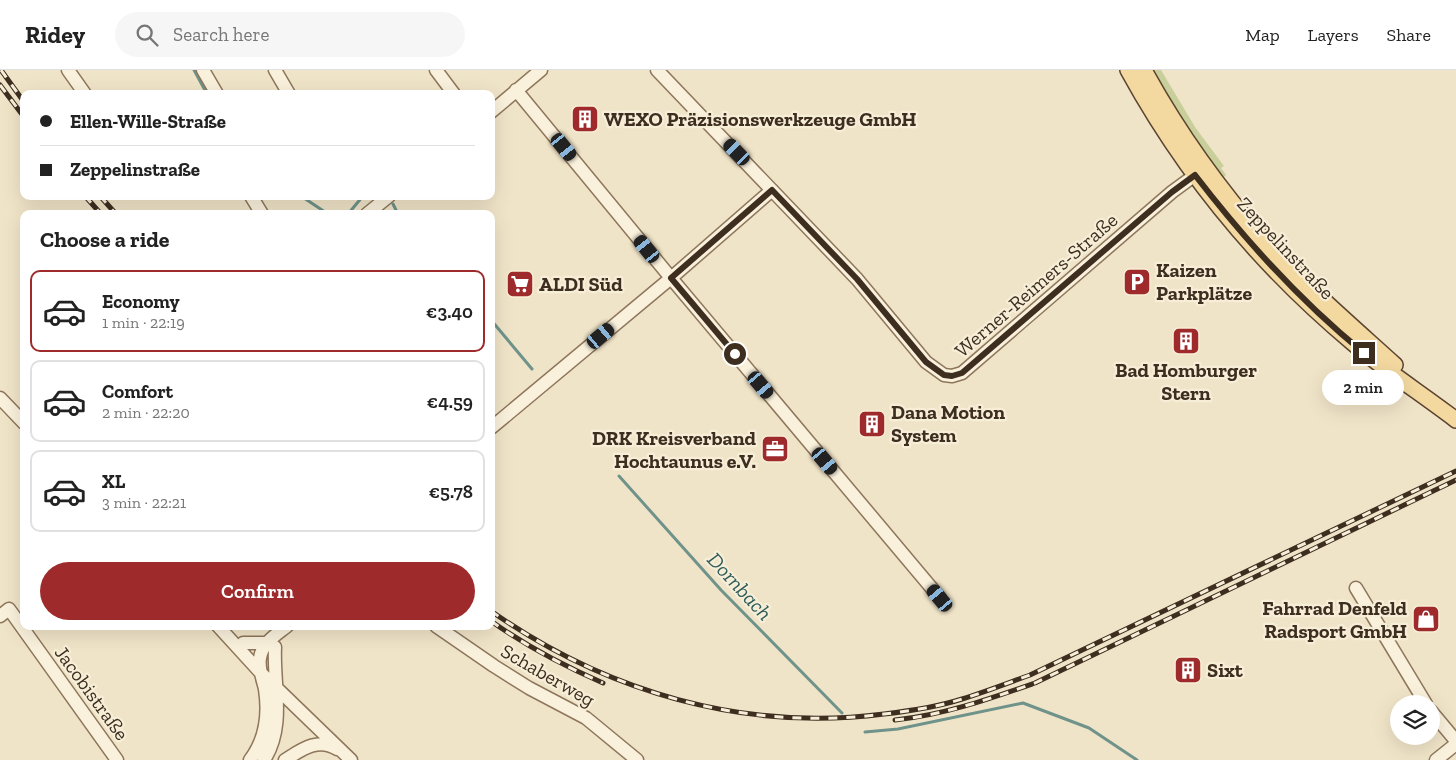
<!DOCTYPE html>
<html lang="en">
<head>
<meta charset="utf-8">
<style>
  body { margin:0; font-family:"Zilla Slab",serif; background:#f6f6f6; color:#222; height:100vh; display:flex; flex-direction:column; font-size:19px; white-space:nowrap }
  * { box-sizing:border-box; margin:0 }
  p { font-size:16px; color:#767676 }
  .icon { flex:none; width:28px; height:28px; fill:none; stroke:currentColor; stroke-width:2; stroke-linecap:round; stroke-linejoin:round }
  .map { position:relative; flex:1; overflow:hidden }
  .side { position:absolute; left:20px; top:140px; width:475px; height:420px; display:flex; flex-direction:column; background:#fff; border-radius:10px; box-shadow:0 5px 20px #0002 }
  .side>* { flex:none }
  .guide { position:absolute; left:20px; top:20px; width:475px; height:110px; border-radius:10px; box-shadow:0 5px 20px #0002; display:grid; align-content:center; height:110px; padding:0 20px; background:#fff }
  .buttons { position:absolute; left:1390px; top:625px; display:grid; gap:10px }
  .buttons a { display:grid; place-items:center; width:50px; height:50px; border-radius:50%; background:#fff; box-shadow:0 5px 20px #0002; font-size:25px }
  .end { position:absolute; width:22px; height:22px; margin:-11px; border:6px solid #3d2e20; background:#fff; box-shadow:0 0 0 2px #fff }
  .from { border-radius:50% }
  .bubble { position:absolute; height:35px; border-radius:18px; background:#fff; box-shadow:0 5px 20px #0002; font-size:16px; font-weight:600; line-height:35px; text-align:center }
  .car { position:absolute; width:15px; height:30px; margin:-15px -8px; border-radius:6px; box-shadow:0 0 4px 1px #0007; background:linear-gradient(#222 24%,#8ab4d8 0 40%,#222 0 76%,#8ab4d8 0 86%,#222 0) }
  .guide b { display:flex; align-items:center; gap:18px; height:48px; font-size:19px }
  .guide b+b { border-top:1px solid #e0e0e0 }
  .guide i { width:12px; height:12px; background:#222 }
  ul { padding:0; list-style:none }
  li { display:flex; align-items:center; gap:15px; height:82px; margin:0 10px 8px; padding:0 10px; border:2px solid #e0e0e0; border-radius:10px }
  li div { flex:1 }
  li b { display:block; font-size:19px }
  li em { font-style:normal; font-weight:600 }
  li.selected { border-color:#9e2a2b }
  li>.icon { width:45px; height:45px; stroke-width:1.5 }
  h2 { padding:0 20px; font-size:22px; line-height:60px }
  .cta { display:flex; gap:10px; margin-top:auto; padding:10px 20px }
  .cta a { flex:1; height:58px; border-radius:30px; background:#9e2a2b; color:#fff; font-size:20px; font-weight:600; line-height:58px; text-align:center }
  header { display:flex; align-items:center; gap:30px; box-sizing:border-box; height:70px; padding:0 25px; background:#fff; border-bottom:1px solid #e0e0e0 }
  header strong { font-size:24px }
  nav { display:flex; gap:28px; margin-inline-start:auto; font-size:18px }
  .search { width:350px; height:45px; background:#f6f6f6; display:flex; align-items:center; gap:12px; box-sizing:border-box; padding:0 18px; border-radius:28px; color:#767676; font-size:19px }
  .map>svg:first-child { display:block }
</style>
</head>
<body>
<header>
<strong>Ridey</strong>
<div class="search"><svg class="icon" aria-label="search" viewBox="0 0 24 24"><circle cx="10" cy="10" r="6"/><path d="M15 15l6 6"/></svg>Search here</div>
<nav><a>Map</a><a>Layers</a><a>Share</a></nav>
</header>
<div class="map">
<svg width="1456" height="690" viewBox="0 0 1456 690">
  <rect width="100%" height="100%" fill="#f0e4c8"/>
  <path fill="#c9cf9b" d="M1153 0H1161L1195 57 1224 96 1221 98 1226 105 1224 107C1197 74 1172 39 1153 0Z"/>
  <g fill="none" stroke-linecap="round" stroke-linejoin="round">
    <path stroke="#6f938a" stroke-width="3" d="M194 0 207 24
      M301 126 328 144
      M393 134 398 144
      M348 144 363 126
      M491 250 532 299
      M619 406 721 520 842 643
      M865 662 898 659 1023 633 1089 658 1137 690"/>
    <g stroke="#8d765c" stroke-width="15">
      <path id="minor" d="M68 0 85 24
        M203 0 217 24
        M275 0 289 24
        M436 0 454 24
        M657 0 857 209 926 292 944 305 952 306 962 303 1172 122 1202 100
        M516 20 671 208 940 528
        M491 42 541 0
        M251 126 262 144
        M367 144 389 126
        M0 328 24 353
        M491 358 671 208 772 120
        M1356 518 1426 634
        M0 546 9 539 117 690
        M218 556 261 603 351 690
        M436 556 494 596 529 618 586 648 637 690
        M243 573H267
        M1431 641 1456 671
        M250 690C266 669 269 645 265 619 263 610 258 598 260 588 262 573 276 565 287 556
        M264 690C286 656 273 614 275 577
        M285 690C301 680 318 667 337 679
        M1436 690 1456 674"/>
    </g>
    <g stroke="#5b4430" stroke-width="18">
      <path id="major" d="M1128 0C1185 104 1262 197 1353 273 1386 301 1422 324 1456 350
        M1144 0C1179 64 1221 122 1270 177 1309 219 1352 256 1395 295"/>
    </g>
    <use href="#minor" stroke="#faf1dc" stroke-width="12"/>
    <use href="#major" stroke="#f3d9a0" stroke-width="15"/>
    <g stroke="#3d2e20" stroke-width="5">
      <path id="rail" d="M1 0 24 32
        M0 15 24 47
        M85 126 101 144
        M100 126 116 144
        M491 541C606 622 744 662 884 644 910 641 937 637 962 629 985 622 1008 613 1030 605L1456 401
        M491 551C526 576 564 596 603 613
        M895 650C944 645 989 629 1035 613L1456 410"/>
    </g>
    <use href="#rail" stroke="#f7eed8" stroke-width="3" stroke-dasharray="9" stroke-linecap="butt"/>
  </g>
  <g fill="none" stroke-linecap="round" stroke-linejoin="round">
    <path stroke="#3d2e20" stroke-width="6" d="M735 284 671 208 772 120 857 209 926 292 944 305 952 306 962 303 1172 122 1195 105C1245 170 1300 231 1364 283"/>
  </g>
  <defs>
    <g id="building-square" transform="scale(1.4375)"><rect x="-9" y="-9" width="18" height="18" rx="4" fill="#9e2a2b" stroke="#f7eed8"/><path d="M-4-6H4V6H1V3H-1V6H-4ZM-2.5-4.3h1.7v1.8h-1.7ZM.8-4.3h1.7v1.8H.8ZM-2.5-1h1.7V.8h-1.7ZM.8-1h1.7V.8H.8Z" fill="#fff"/></g>
    <g id="parking-square" transform="scale(1.4375)"><rect x="-9" y="-9" width="18" height="18" rx="4" fill="#9e2a2b" stroke="#f7eed8"/><path d="M-3.5-5.5H1a3.5 3.5 0 0 1 0 7H-1V5.5H-3.5ZM-1-3.4V-.6H.8a1.4 1.4 0 0 0 0-2.8Z" fill="#fff"/></g>
    <g id="supermarket-square" transform="scale(1.4375)"><rect x="-9" y="-9" width="18" height="18" rx="4" fill="#9e2a2b" stroke="#f7eed8"/><path d="M-6-5.5h2.5l.6 2H6L4.5 2H-2.5L-4.4-4H-6ZM-1.5 3.2a1.3 1.3 0 1 0 .1 0ZM3 3.2a1.3 1.3 0 1 0 .1 0Z" fill="#fff"/></g>
    <g id="office-square" transform="scale(1.4375)"><rect x="-9" y="-9" width="18" height="18" rx="4" fill="#9e2a2b" stroke="#f7eed8"/><path d="M-6-3h4V-5.5h4V-3h4V5H-6ZM-1-4.5V-3h2v-1.5ZM-6 0V1H6V0Z" fill="#fff"/></g>
    <g id="shop-square" transform="scale(1.4375)"><rect x="-9" y="-9" width="18" height="18" rx="4" fill="#9e2a2b" stroke="#f7eed8"/><path d="M-5-2.5h2.3a2.7 3.5 0 0 1 5.4 0H5L5.5 6h-11ZM-1.5-2.5h3a1.5 2.3 0 0 0-3 0Z" fill="#fff"/></g>
  </defs>
  <g fill-rule="evenodd">
    <use href="#building-square" x="585" y="49"/>
    <use href="#parking-square" x="1137" y="212"/>
    <use href="#supermarket-square" x="520" y="214"/>
    <use href="#building-square" x="1186" y="271"/>
    <use href="#building-square" x="872" y="354"/>
    <use href="#office-square" x="775" y="379"/>
    <use href="#shop-square" x="1426" y="549"/>
    <use href="#building-square" x="1188" y="600"/>
  </g>
  <g text-anchor="middle" dominant-baseline="central" stroke-width="4.5" stroke-linejoin="round" paint-order="stroke">
    <g font-size="20" font-weight="bold" fill="#3d2e20" stroke="#f7eed8" text-anchor="start">
      <text x="604" y="49">WEXO Präzisionswerkzeuge GmbH</text>
      <text x="1156" y="200">Kaizen<tspan x="1156" dy="23">Parkplätze</tspan></text>
      <text x="539" y="214">ALDI Süd</text>
      <text x="1186" y="300" text-anchor="middle">Bad Homburger<tspan x="1186" dy="23">Stern</tspan></text>
      <text x="891" y="342">Dana Motion<tspan x="891" dy="23">System</tspan></text>
      <text x="756" y="368" text-anchor="end">DRK Kreisverband<tspan x="756" dy="23">Hochtaunus e.V.</tspan></text>
      <text x="1407" y="538" text-anchor="end">Fahrrad Denfeld<tspan x="1407" dy="23">Radsport GmbH</tspan></text>
      <text x="1207" y="600">Sixt</text>
    </g>
    <g font-size="20" fill="#3d2e20" stroke="#f7eed8">
      <text transform="translate(1286 178) rotate(47)">Zeppelinstraße</text>
      <text transform="translate(1036 215) rotate(-41)">Werner-Reimers-Straße</text>
      <text transform="translate(548 605) rotate(30)">Schaberweg</text>
      <text transform="translate(92 623) rotate(54)">Jacobistraße</text>
    </g>
    <g font-size="21" font-style="italic" fill="#2f5d5a" stroke="#f7eed8">
      <text transform="translate(740 516) rotate(47)">Dornbach</text>
    </g>
  </g>
</svg>
<div class="buttons">
<a><svg class="icon" aria-label="layers" viewBox="0 0 24 24"><path d="M12 4l9 5-9 5-9-5zM3 14l9 5 9-5"/></svg></a>
</div>
<i class="end from" style="left:735px;top:284px"></i>
<i class="end" style="left:1364px;top:283px"></i>
<div class="bubble" style="left:1322px;top:300px;width:82px">2 min</div>
<i class="car" style="left:564px;top:77px;rotate:141deg"></i>
<i class="car" style="left:737px;top:82px;rotate:316deg"></i>
<i class="car" style="left:647px;top:179px;rotate:321deg"></i>
<i class="car" style="left:601px;top:266px;rotate:50deg"></i>
<i class="car" style="left:761px;top:315px;rotate:140deg"></i>
<i class="car" style="left:825px;top:391px;rotate:140deg"></i>
<i class="car" style="left:940px;top:528px;rotate:320deg"></i>
<div class="guide">
<b><i class="from"></i>Ellen-Wille-Straße</b>
<b><i></i>Zeppelinstraße</b>
</div>
<section class="side">
<h2>Choose a ride</h2>
<ul>
<li class="selected"><svg class="icon" aria-label="car" viewBox="0 0 24 24"><path d="M5 17H2v-5l4-1 3-4h7l3 4 3 1v5h-3M9 17h6M6 11h13"/><circle cx="7" cy="17" r="2"/><circle cx="17" cy="17" r="2"/></svg><div><b>Economy</b><p>1 min · 22:19</p></div><em>€3.40</em></li>
<li><svg class="icon" aria-label="car" viewBox="0 0 24 24"><path d="M5 17H2v-5l4-1 3-4h7l3 4 3 1v5h-3M9 17h6M6 11h13"/><circle cx="7" cy="17" r="2"/><circle cx="17" cy="17" r="2"/></svg><div><b>Comfort</b><p>2 min · 22:20</p></div><em>€4.59</em></li>
<li><svg class="icon" aria-label="car" viewBox="0 0 24 24"><path d="M5 17H2v-5l4-1 3-4h7l3 4 3 1v5h-3M9 17h6M6 11h13"/><circle cx="7" cy="17" r="2"/><circle cx="17" cy="17" r="2"/></svg><div><b>XL</b><p>3 min · 22:21</p></div><em>€5.78</em></li>
</ul>
<div class="cta"><a>Confirm</a></div>
</section>
</div>
</body>
</html>
